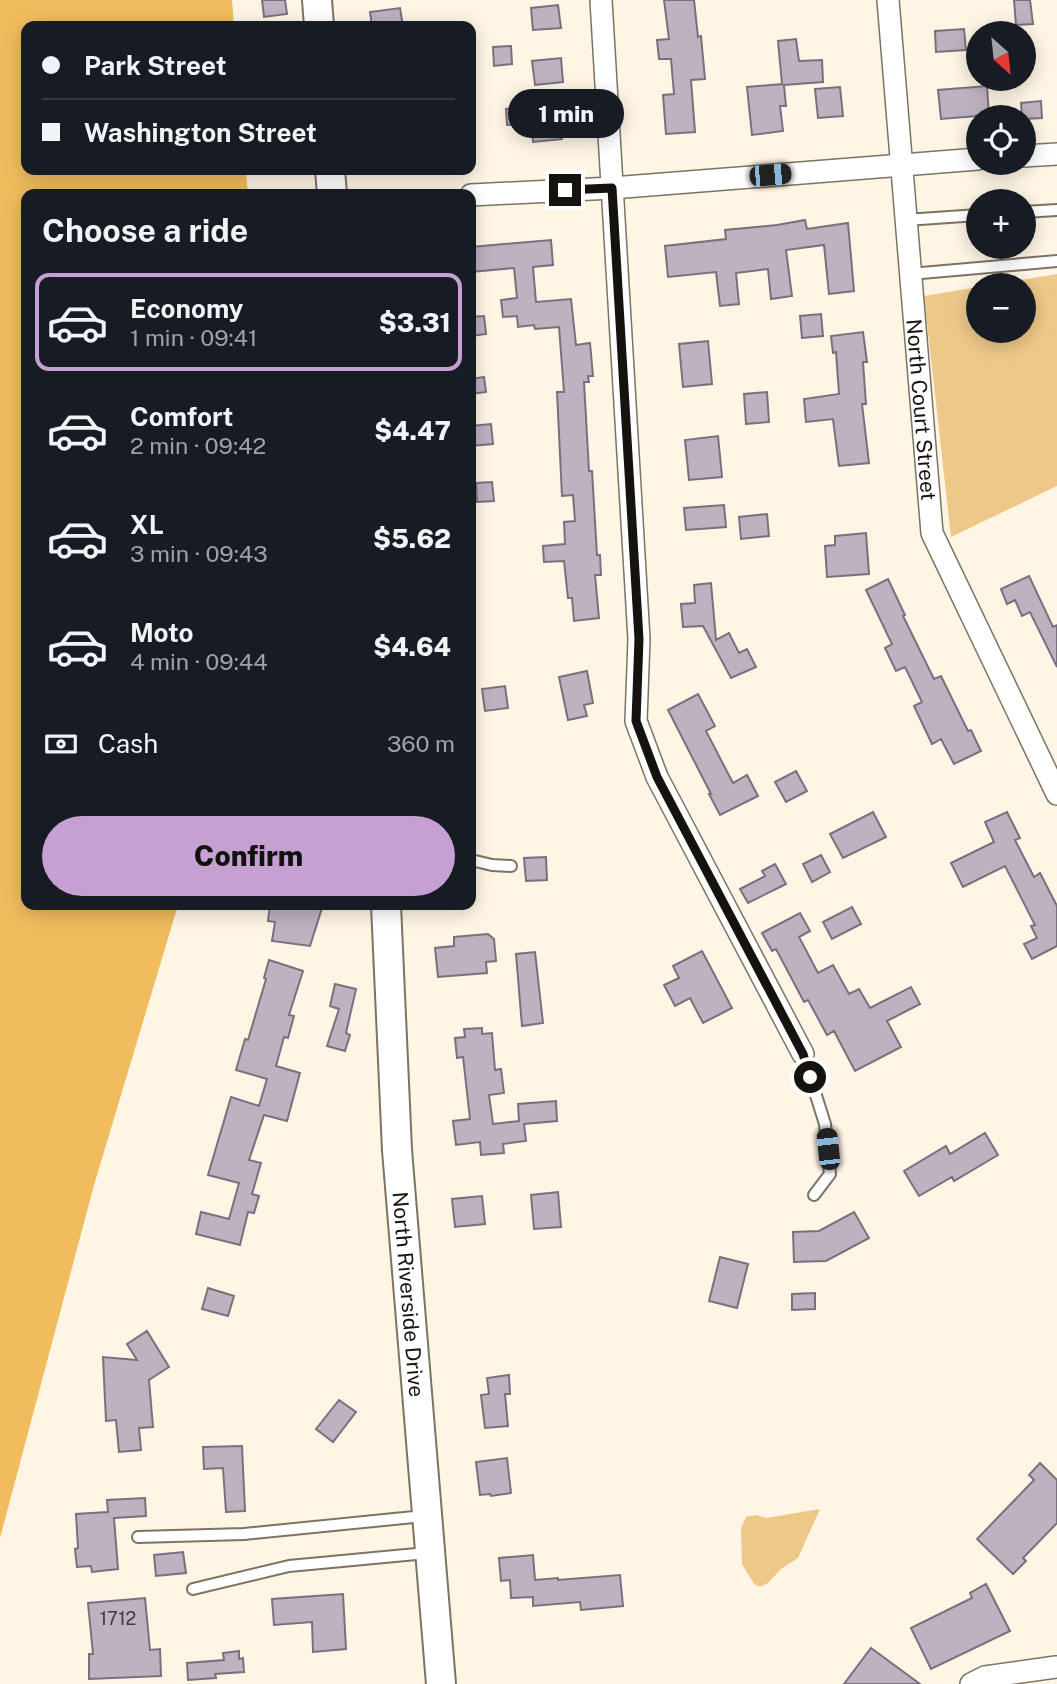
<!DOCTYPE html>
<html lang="en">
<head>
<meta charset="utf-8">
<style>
  body { margin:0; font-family:"Public Sans",sans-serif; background:#20242c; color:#f1f3f6; height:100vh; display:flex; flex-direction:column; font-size:26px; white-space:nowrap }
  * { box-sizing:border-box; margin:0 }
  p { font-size:23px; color:#9ea1a6 }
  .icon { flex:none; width:38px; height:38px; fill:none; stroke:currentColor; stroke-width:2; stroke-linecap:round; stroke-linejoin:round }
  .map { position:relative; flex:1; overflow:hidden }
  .drawer { position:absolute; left:21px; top:189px; width:455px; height:721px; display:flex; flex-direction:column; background:#171b24; border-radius:14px; box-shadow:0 4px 18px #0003 }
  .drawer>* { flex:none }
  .banner { position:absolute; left:21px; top:21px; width:455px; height:154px; border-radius:14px; box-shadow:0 4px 18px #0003; display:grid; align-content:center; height:154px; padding:0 21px; background:#171b24 }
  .needle { width:46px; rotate:153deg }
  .buttons { position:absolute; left:966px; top:21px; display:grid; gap:14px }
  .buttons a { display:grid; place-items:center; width:70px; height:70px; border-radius:50%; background:#171b24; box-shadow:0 4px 18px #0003; font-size:35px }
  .end { position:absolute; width:32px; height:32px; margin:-16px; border:9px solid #16120d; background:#fff; box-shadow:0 0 0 4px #fff }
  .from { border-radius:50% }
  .bubble { position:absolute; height:49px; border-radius:24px; background:#171b24; box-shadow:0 4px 18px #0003; font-size:23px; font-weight:800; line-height:49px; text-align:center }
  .car { position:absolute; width:21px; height:42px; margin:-21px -10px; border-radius:9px; box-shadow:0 0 5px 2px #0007; background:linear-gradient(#222 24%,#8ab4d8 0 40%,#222 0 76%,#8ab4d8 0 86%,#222 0) }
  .banner b { display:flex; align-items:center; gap:24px; height:66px; font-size:26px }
  .banner b+b { border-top:2px solid #363941 }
  .banner i { width:18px; height:18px; background:#f1f3f6 }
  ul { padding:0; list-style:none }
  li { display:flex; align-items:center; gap:21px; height:98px; margin:0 14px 10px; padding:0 7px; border:4px solid transparent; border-radius:14px }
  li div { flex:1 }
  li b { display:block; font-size:26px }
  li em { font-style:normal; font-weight:800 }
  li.on { border-color:#c6a0d3 }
  li>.icon { width:63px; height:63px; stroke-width:1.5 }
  h2 { padding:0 21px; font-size:32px; line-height:84px }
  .pay { display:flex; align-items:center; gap:18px; height:77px; padding:0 21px; font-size:26px }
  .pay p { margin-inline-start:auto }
  .action { display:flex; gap:14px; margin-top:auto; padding:14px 21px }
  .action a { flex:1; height:80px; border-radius:42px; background:#c6a0d3; color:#111; font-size:28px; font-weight:800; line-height:80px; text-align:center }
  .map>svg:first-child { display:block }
</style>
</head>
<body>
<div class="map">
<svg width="1057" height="1684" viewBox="0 0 1057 1684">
  <rect width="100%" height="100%" fill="#fff5e5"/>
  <path fill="#edc889" d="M1057 274V486L951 537 924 296 978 287V331H1024V285H990Z
    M820 1509 798 1558 781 1569 768 1583 760 1587 754 1584 742 1564 741 1528 746 1517 756 1515 766 1518Z"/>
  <path fill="#f0bc5e" d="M0 0H232L234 26H26V170H246L248 194H26V905H178L94 1185 0 1538Z"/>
  <path fill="#bdb2c0" stroke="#7a707d" stroke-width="2" d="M262 0H285L287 14 264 17Z
    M664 0H694L698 37 701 36 705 79 691 80 695 132 666 134 663 95 674 94 671 59H659L657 40 669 39Z
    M1014 0H1030L1033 24 1016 25Z
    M558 5 561 28 533 30 531 8Z
    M400 8 403 26H372L370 12Z
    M964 29 966 50 936 52 935 31Z
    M796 39 799 61 822 60 823 82 784 85 786 106H780L783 131 752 135 747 87 782 84 778 41Z
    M511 46 512 64 494 66 493 47Z
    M561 58 563 82 535 85 532 61Z
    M987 86 989 115 941 119 938 90Z
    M840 87 843 116 818 118 815 89Z
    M1041 101 1042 118 1024 119V117H1022L1021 103Z
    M524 107 526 123 507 125 506 109Z
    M560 115 562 139 533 142 531 118Z
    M805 220 807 229 848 223 854 291 829 294 824 245 786 250 792 296 771 299 768 269 736 273 739 304 720 306 716 272 668 277 665 246 726 239 725 230 777 225Z
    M551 240 553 265 533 267 536 302 571 299 576 345 590 343 593 376H588L589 382H584L589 471H592L597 555H600L601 575H595L599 618 574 621 572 598H568L564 561 544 562 543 546 565 544 564 522 575 521 573 495 562 496 557 392H564L559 327 535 329 534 325 518 327 517 316 503 317 501 300 517 298 514 268 471 272V247Z
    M821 314 823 336 802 338 800 316Z
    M484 316 486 334 471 336V317Z
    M863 332 867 362H863L866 404H862L869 463 839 466 833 419 806 422 804 399 839 394 836 352 833 353 831 336Z
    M708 341 712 384 683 387 679 344Z
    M484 377 486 392 471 394V379Z
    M767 392 769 422 746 424 744 394Z
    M491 424 493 444 471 446V426Z
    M718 436 722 477 689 480 685 440Z
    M492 482 494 501 477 502 476 483Z
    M724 505 726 527 686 530 684 508Z
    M767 514 769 536 741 539 739 517Z
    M866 533 869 574 827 577 825 546 835 545V536Z
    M1029 576 1053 627 1057 625V667L1030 612 1022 616 1015 600 1007 604 1001 589Z
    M888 579 905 615 903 616 934 679 941 676 968 731 971 730 981 751 954 764 941 739 932 744 914 706 922 702 905 667 896 671 885 648 892 644 866 590Z
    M711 583 716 640 729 633 739 653 747 649 756 667 731 678 703 626 683 627 681 604 695 603 694 585Z
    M587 671 593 703 584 705 587 716 568 720 559 677Z
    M505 686 508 708 485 711 482 689Z
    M698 694 715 726 706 731 733 783 747 775 758 796 720 815 709 794H711L668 710Z
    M796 771 807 791 786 802 775 782Z
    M873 812 886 837 843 858 830 834Z
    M1007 812 1020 838 1015 840 1034 877 1040 873 1057 906V946L1032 959 1024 944 1037 938 1031 926 1035 925 1005 866 963 887 951 863 994 842 985 822Z
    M821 855 830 872 812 882 803 864Z
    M546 857 547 880 526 881 524 858Z
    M775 864 786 884 748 903 740 889 765 876 762 871Z
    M270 905H323L310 946 272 941 275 922 268 921Z
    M852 907 861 924 832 939 823 922Z
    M800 913 810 931 799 937 818 973 833 965 849 994 859 989 870 1008 911 987 920 1004 887 1021 901 1047 855 1071 834 1031 827 1035 808 1000 804 1002 776 949 772 951 762 933Z
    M488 934 494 939 496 961 486 962 487 973 438 977 435 948 454 946V937Z
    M702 951 732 1008 703 1023 690 998 675 1006 664 985 679 978 673 966Z
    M535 952 543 1023 522 1026 516 954Z
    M269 960 303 971 289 1015 294 1016 288 1038 284 1037 276 1066 300 1073 287 1121 264 1115 249 1160 261 1163 252 1194 259 1196 254 1213 248 1212 240 1245 196 1234 201 1212 229 1219 239 1183 208 1175 231 1097 259 1106 267 1079 236 1070 245 1039 248 1040 266 979 264 978Z
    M335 984 356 989 346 1033 350 1035 345 1051 327 1046 339 1009 330 1006Z
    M482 1028V1034L492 1033 495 1070 501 1069 504 1093 489 1095 493 1124 519 1121 518 1104 556 1101 557 1121 524 1124 526 1141 503 1144 504 1153 481 1155 480 1142 456 1145 453 1121 470 1119 463 1057 457 1058 455 1038 465 1037 464 1029Z
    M985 1133 998 1155 954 1181 952 1177 919 1196 904 1171 946 1146 950 1154Z
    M558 1192 561 1227 534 1229 531 1195Z
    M482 1196 485 1224 455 1227 452 1199Z
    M854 1212 869 1238 826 1261 794 1262 793 1232 819 1231Z
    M720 1257 748 1264 737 1308 709 1301Z
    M208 1288 234 1296 228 1316 202 1309Z
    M815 1293V1309L792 1310V1294Z
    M147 1331 169 1367 149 1380 153 1427 139 1428 141 1450 119 1452 116 1420 106 1421 103 1357 137 1360 127 1344Z
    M509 1375 510 1394H505L508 1426 485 1428 481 1395 489 1394 487 1378Z
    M339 1400 356 1412 333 1442 316 1429Z
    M242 1446 245 1511 226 1512 223 1468 204 1469 203 1447Z
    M507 1458 511 1493 491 1496 490 1494 480 1495 476 1462Z
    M1040 1463 1057 1480V1523L1023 1558 1026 1561 1013 1574 977 1539 1034 1480 1029 1475Z
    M145 1498 146 1516 114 1518 118 1569 92 1572 91 1566 77 1567 75 1549 78 1548 76 1514 108 1512 107 1500Z
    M183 1552 186 1573 156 1576 154 1555Z
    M533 1555 535 1580 558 1578V1580L620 1575 623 1606 581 1610 580 1602 533 1606V1597L511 1598 510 1580 501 1581 499 1558Z
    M986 1584 1010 1631 931 1669 911 1628 972 1598 970 1593Z
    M343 1594 346 1649 313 1652 312 1622 274 1625 272 1599Z
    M145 1598 150 1650 160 1649 161 1676 89 1679V1654H93L88 1603Z
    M871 1648 920 1684H844Z
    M239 1651V1659L243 1658 244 1672 215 1674 216 1678 188 1680 187 1663 224 1660 223 1653Z"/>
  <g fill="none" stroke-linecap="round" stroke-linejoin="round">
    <g stroke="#7c7365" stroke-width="14">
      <path id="lane" d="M1024 212 1057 210
        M906 220 978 215
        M910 274 1057 261
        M471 860 492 865 511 866
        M803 1054 825 1124 830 1174 814 1195
        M138 1537 244 1534 424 1516
        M193 1589 289 1566 427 1553"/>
    </g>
    <g stroke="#7c7365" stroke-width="24">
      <g id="street">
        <path d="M601 0 639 639 636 721 657 777 803 1054"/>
        <path id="s1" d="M888 0 932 533 1057 794"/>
        <path d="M1024 156 1057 154"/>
        <path d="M471 195 612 188 978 159"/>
        <path d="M971 1684 985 1677 1056 1667"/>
      </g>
    </g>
    <g stroke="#7c7365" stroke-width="32">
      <g id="secondary">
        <path d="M317 0 319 26"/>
        <path d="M330 170 332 194"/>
        <path id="s2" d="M386 905 397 1150 441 1684"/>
      </g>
    </g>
    <use href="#lane" stroke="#fff" stroke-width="10"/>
    <use href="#street" stroke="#fff" stroke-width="21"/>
    <use href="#secondary" stroke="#fff" stroke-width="28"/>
  </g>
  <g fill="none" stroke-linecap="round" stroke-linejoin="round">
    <path stroke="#16120d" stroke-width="9" d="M565 190 612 188 639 639 636 721 657 777 803 1054 810 1077"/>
  </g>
  <g text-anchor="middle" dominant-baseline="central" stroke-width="5" stroke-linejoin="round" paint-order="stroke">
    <g font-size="18" fill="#403a3a">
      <text x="118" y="1618">1712</text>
    </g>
    <g font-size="21" fill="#16120d" stroke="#fff5e5">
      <text stroke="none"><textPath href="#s1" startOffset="411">North Court Street</textPath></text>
      <text stroke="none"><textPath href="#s2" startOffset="390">North Riverside Drive</textPath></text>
    </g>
  </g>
</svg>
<div class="buttons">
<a><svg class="needle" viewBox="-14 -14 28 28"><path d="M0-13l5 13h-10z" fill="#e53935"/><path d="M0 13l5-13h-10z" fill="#9ea1a6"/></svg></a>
<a><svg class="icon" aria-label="locate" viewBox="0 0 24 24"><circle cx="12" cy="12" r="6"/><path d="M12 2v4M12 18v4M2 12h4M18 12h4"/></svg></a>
<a>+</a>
<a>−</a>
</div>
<i class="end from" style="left:810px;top:1077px"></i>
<i class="end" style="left:565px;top:190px"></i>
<div class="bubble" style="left:508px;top:89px;width:116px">1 min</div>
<i class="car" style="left:770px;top:175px;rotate:85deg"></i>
<i class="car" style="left:828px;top:1149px;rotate:354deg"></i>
<div class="banner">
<b><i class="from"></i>Park Street</b>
<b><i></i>Washington Street</b>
</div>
<section class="drawer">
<h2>Choose a ride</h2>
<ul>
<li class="on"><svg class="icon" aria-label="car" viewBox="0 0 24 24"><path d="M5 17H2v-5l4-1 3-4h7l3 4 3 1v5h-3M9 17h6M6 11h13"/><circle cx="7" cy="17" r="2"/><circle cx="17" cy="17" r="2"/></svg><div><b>Economy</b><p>1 min · 09:41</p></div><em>$3.31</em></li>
<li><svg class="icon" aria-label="car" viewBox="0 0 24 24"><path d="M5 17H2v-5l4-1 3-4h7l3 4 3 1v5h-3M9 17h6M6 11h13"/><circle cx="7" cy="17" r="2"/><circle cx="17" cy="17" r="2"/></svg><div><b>Comfort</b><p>2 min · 09:42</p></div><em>$4.47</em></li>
<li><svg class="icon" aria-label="car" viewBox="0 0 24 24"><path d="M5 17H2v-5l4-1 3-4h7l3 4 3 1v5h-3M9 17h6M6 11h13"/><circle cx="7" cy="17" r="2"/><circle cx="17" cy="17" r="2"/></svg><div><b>XL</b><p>3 min · 09:43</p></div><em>$5.62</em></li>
<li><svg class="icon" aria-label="car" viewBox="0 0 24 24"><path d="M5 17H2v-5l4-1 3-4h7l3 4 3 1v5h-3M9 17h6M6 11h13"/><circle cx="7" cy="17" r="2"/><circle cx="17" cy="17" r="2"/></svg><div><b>Moto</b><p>4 min · 09:44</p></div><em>$4.64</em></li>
</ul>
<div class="pay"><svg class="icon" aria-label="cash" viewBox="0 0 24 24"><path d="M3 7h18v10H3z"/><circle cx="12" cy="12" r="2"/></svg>Cash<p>360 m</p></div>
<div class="action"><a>Confirm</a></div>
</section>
</div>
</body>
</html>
